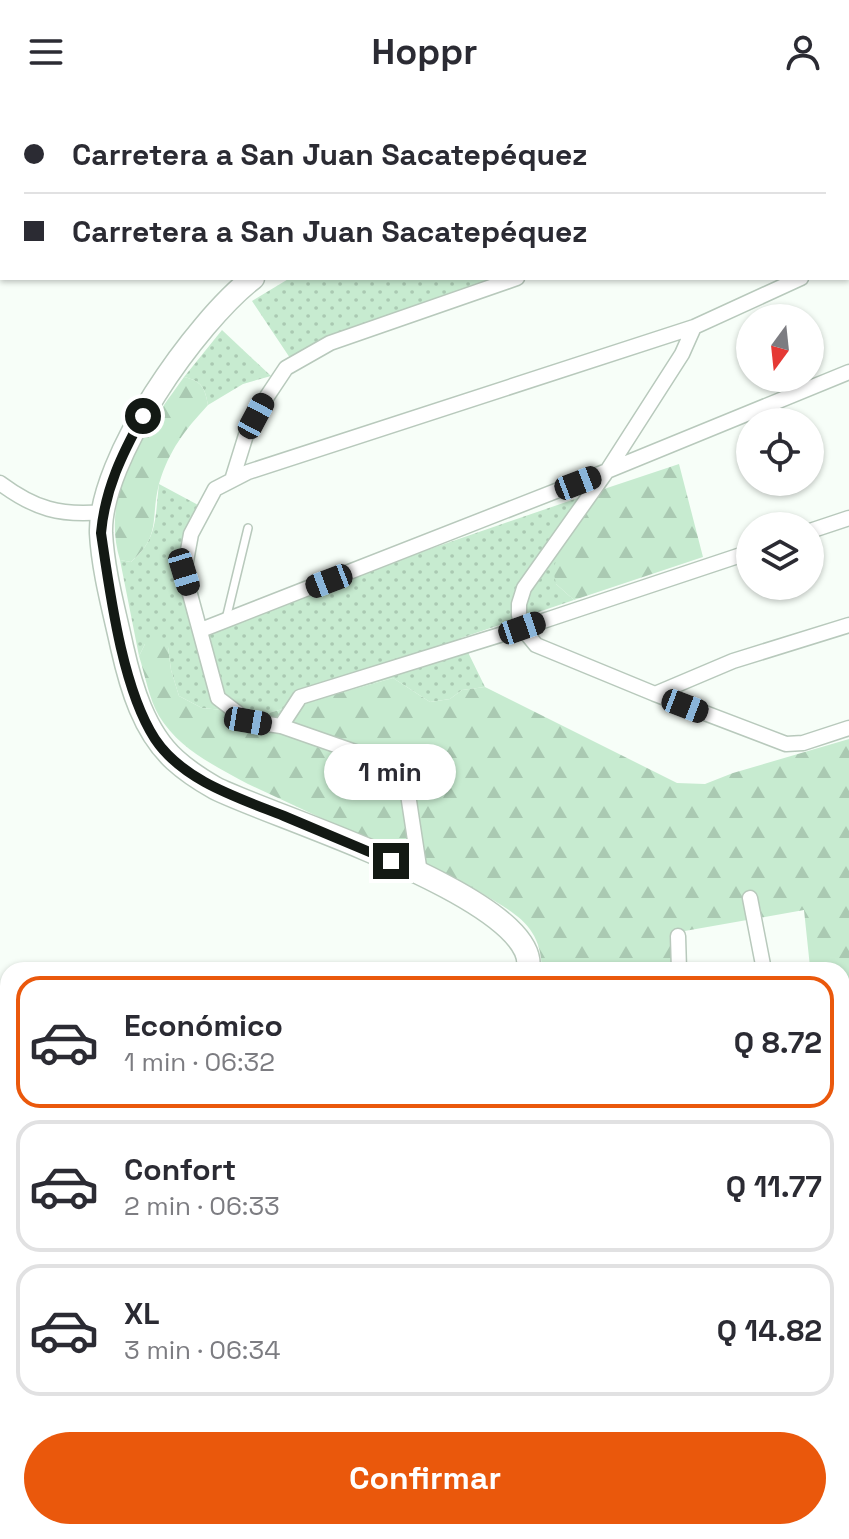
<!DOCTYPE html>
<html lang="es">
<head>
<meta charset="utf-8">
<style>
  body { margin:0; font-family:"Space Grotesk",sans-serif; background:#f2f2f3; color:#2b2b33; height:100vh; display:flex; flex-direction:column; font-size:30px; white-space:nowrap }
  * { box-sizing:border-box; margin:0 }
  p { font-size:26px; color:#7c7c81 }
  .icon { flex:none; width:44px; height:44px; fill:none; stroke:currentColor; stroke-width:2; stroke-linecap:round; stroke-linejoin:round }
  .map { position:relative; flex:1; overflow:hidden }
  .sheet { position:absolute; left:0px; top:858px; width:850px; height:578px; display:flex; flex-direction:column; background:#fff; border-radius:24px 24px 0 0; box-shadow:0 2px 6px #0004 }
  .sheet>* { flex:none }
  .banner { position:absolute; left:0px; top:0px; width:850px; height:176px; box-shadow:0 2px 6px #0004; display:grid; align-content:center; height:176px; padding:0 24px; background:#fff }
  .needle { width:52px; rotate:195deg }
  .fabs { position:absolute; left:736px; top:200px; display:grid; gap:16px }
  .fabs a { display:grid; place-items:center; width:88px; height:88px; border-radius:50%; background:#fff; box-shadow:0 2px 6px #0004; font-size:40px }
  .end { position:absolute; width:36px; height:36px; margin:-18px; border:10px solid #131914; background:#fff; box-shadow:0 0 0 4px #fff }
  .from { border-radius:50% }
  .bubble { position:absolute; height:56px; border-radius:28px; background:#fff; box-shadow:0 2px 6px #0004; font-size:26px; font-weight:600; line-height:56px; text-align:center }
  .car { position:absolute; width:24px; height:48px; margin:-24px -12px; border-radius:10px; box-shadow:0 0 6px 2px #0007; background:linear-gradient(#222 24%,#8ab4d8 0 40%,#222 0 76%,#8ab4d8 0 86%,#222 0) }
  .banner b { display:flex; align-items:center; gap:28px; height:76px; font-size:30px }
  .banner b+b { border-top:2px solid #e1e1e2 }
  .banner i { width:20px; height:20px; background:#2b2b33 }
  ul { padding:14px 0 0; list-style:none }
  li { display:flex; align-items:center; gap:24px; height:132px; margin:0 16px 12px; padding:0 8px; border:4px solid #e1e1e2; border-radius:24px }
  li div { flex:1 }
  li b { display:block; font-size:30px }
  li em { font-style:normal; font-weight:600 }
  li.selected { border-color:#ea580c }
  li>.icon { width:72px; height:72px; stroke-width:1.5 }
  .button { display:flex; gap:16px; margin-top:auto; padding:16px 24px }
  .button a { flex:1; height:92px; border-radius:48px; background:#ea580c; color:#fff; font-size:32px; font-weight:600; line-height:92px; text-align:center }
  header { display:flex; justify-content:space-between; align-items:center; height:104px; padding:0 24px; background:#fff; font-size:36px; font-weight:600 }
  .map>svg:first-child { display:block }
</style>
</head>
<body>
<header><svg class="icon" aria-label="menu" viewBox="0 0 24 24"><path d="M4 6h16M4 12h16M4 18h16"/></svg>Hoppr<svg class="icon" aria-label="person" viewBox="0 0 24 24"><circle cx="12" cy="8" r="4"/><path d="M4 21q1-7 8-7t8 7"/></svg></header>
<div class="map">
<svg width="849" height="1435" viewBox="0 0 849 1435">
  <defs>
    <pattern id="grass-dots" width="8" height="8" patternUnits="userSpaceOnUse" patternTransform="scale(2)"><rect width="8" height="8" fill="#c7ebd0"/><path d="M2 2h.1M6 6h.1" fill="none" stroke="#aac9b2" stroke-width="1.8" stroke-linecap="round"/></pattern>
    <pattern id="forest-firs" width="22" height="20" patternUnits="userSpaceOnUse" patternTransform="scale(2)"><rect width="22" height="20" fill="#c7ebd0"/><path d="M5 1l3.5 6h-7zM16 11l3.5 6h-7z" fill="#aac9b2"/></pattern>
  </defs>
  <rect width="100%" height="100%" fill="#f7fef8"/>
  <path fill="url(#grass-dots)" d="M290 174H525L290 254 252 197Z
    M222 226 271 272 243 280 208 301C205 284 202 277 184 273Z
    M159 380 200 402 179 448 192 527 601 386 556 480 574 496 461 534 485 583 462 586 450 595 430 598 393 574 265 610 202 604 179 592 171 566 168 543 145 540 139 552 120 456 131 458C158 435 155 413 159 380Z
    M315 1428H617L616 1435H319Z"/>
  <path fill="url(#forest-firs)" d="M499 0H837L840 2H498Z
    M184 273C202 277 205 284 208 301 185 326 169 346 159 380 150 414 162 431 131 458L120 456C99 387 146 326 184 273Z
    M679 360 703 453 574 496 556 480 553 465 562 442 601 386Z
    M155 534 168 543 171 566 179 592 202 604 265 610 393 574 430 598 450 595 462 586 485 583 677 679 705 680 733 669 849 635V878L842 879V866H797L810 863 804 806 679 828V866H542C541 820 515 810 480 788L248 680C215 662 179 645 159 612 149 595 145 571 139 552L145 540Z
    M849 1146V1256L842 1259V1147Z
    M849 1323V1435H616L617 1428H842V1325Z"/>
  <path fill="#c7ebd0" d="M379 1428H440L455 1435H376Z"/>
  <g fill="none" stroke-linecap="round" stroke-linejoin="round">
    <g stroke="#b8c9bc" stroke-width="10">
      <path id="lane" d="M259 2 260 0
        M414 2V0
        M226 515 248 424
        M842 1211 849 1213"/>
    </g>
    <g stroke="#b8c9bc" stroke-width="17">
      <path id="street" d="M848 158H849
        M694 223 682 250 607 367 524 484 519 500V511L522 524 536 541 655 590 786 640 803 639 849 624
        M232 376 246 331 266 294 286 264 330 239 517 174
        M0 379C35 405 60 412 103 408
        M810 427 849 414
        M201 526 607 367 849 268
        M655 590 733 557 849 521
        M281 622 300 593 522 524 750 448
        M420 769 406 677 390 660 281 622 248 617 218 594 184 468 191 430 215 385 248 368 694 223 801 174
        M750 794 764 866
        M678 832 679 866
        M848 907 849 913
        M0 1042 8 1030
        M842 1071 849 1067
        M0 1199 8 1176
        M0 1331 8 1335
        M206 1428 214 1435
        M308 1428 312 1435
        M494 1428 514 1435
        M231 1435 241 1428"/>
    </g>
    <g stroke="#b8c9bc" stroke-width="25">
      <path id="primary" d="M478 2 479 0
        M253 174C196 218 99 355 101 429 103 467 114 506 122 543 131 583 144 628 175 656 187 667 201 676 215 684 269 712 543 795 528 866
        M0 1227 8 1228"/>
    </g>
    <use href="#lane" stroke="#fff" stroke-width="7"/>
    <use href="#street" stroke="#fff" stroke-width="14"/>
    <use href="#primary" stroke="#fff" stroke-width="22"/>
  </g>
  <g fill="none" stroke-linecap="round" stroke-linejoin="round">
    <path stroke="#131914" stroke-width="10" d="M143 312C122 350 105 385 101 429 110 489 122 584 155 635 183 677 239 694 284 712 319 727 355 742 391 757"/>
  </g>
</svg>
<div class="fabs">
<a><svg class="needle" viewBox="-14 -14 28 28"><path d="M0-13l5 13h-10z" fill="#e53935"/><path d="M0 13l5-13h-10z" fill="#7c7c81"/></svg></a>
<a><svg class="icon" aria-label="locate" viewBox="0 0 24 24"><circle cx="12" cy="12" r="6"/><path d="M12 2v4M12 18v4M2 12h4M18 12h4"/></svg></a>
<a><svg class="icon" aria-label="layers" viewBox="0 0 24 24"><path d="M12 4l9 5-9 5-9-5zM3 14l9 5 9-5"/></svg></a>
</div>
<i class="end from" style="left:143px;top:312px"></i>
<i class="end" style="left:391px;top:757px"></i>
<div class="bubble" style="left:324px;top:640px;width:132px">1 min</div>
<i class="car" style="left:256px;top:312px;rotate:28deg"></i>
<i class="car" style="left:578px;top:379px;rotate:69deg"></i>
<i class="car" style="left:184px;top:468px;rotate:163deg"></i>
<i class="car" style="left:329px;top:477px;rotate:249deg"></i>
<i class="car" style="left:522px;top:524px;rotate:71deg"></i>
<i class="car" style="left:685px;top:602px;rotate:111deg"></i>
<i class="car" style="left:248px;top:617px;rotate:100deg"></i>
<div class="banner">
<b><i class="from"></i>Carretera a San Juan Sacatepéquez</b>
<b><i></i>Carretera a San Juan Sacatepéquez</b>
</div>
<section class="sheet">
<ul>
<li class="selected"><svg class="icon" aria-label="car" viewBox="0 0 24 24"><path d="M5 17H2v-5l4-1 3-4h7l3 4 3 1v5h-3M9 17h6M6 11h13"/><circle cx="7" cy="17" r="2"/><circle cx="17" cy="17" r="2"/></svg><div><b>Económico</b><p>1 min · 06:32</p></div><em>Q 8.72</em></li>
<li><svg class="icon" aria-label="car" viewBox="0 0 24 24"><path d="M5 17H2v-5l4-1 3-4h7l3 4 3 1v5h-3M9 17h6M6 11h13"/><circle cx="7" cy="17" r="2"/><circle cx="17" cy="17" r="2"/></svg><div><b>Confort</b><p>2 min · 06:33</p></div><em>Q 11.77</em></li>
<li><svg class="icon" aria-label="car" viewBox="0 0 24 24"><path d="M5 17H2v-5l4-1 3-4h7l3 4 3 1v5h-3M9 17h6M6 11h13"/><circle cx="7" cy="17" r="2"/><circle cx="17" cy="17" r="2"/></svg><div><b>XL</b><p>3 min · 06:34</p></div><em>Q 14.82</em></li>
</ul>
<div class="button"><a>Confirmar</a></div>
</section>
</div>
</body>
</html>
